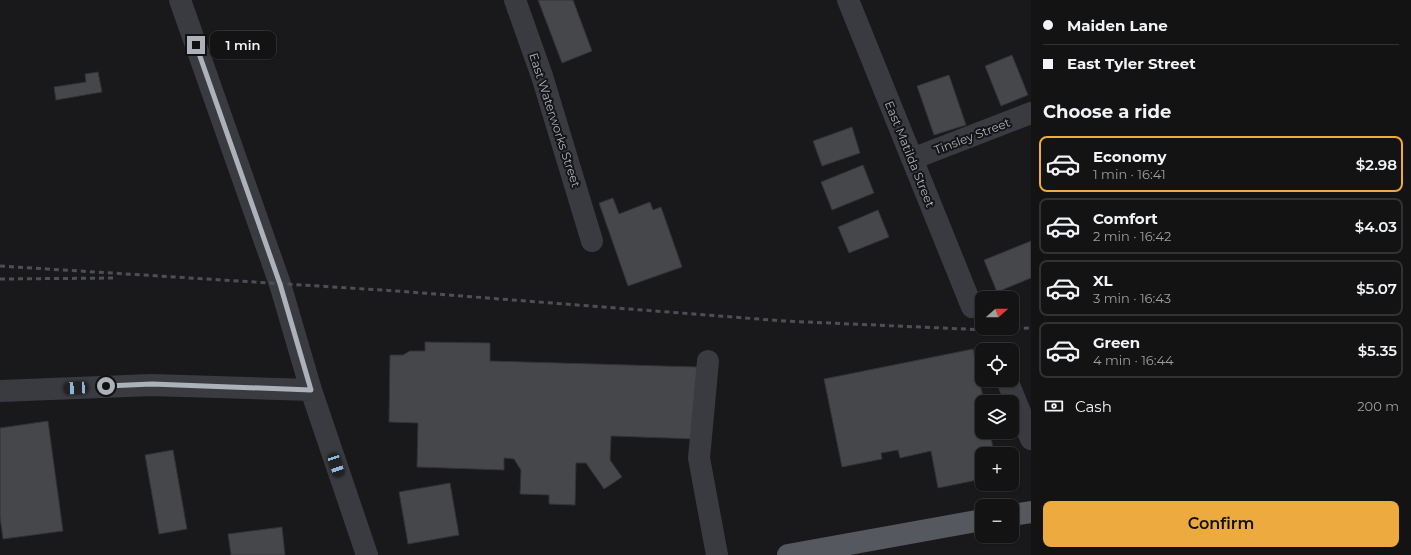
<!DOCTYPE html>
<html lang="en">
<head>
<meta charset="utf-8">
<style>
  body { margin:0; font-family:Montserrat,sans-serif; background:#202022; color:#f1f3f6; height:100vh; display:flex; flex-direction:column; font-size:15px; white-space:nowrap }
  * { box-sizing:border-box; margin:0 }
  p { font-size:13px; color:#9d9ea0 }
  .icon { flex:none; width:22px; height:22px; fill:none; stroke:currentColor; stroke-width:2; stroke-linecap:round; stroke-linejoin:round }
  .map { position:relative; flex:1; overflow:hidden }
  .drawer { display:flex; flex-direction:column; background:#131314; width:380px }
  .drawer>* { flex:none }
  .top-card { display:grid; align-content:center; height:88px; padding:0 12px; background:#131314 }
  .needle { width:26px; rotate:69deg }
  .fabs { position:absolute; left:975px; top:291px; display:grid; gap:8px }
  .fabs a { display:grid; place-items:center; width:44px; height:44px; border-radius:8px; background:#131314; box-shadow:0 1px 3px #0004,0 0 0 1px #323234; font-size:20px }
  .end { position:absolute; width:18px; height:18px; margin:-9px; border:5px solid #acb1ba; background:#111; box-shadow:0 0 0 2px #111 }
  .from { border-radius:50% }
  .bubble { position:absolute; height:28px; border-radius:8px; background:#131314; box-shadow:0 1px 3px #0004,0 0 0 1px #323234; font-size:13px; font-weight:600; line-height:28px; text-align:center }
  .car { position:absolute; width:12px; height:24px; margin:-12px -6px; border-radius:5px; box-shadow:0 0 3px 1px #0007; background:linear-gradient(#222 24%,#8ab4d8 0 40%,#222 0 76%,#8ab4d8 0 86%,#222 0) }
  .top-card b { display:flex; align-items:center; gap:14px; height:38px; font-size:15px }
  .top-card b+b { border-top:1px solid #323234 }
  .top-card i { width:10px; height:10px; background:#f1f3f6 }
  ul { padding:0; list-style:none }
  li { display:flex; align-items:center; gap:12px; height:56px; margin:0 8px 6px; padding:0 4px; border:2px solid #323234; border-radius:8px }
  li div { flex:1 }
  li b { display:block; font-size:15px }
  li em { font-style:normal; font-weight:600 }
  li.active { border-color:#edaa3f }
  li>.icon { width:36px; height:36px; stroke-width:1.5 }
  h2 { padding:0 12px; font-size:18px; line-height:48px }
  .pay { display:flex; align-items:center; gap:10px; height:44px; padding:0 12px; font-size:15px }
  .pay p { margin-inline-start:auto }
  .button { display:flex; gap:8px; margin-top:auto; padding:8px 12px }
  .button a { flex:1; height:46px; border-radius:8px; background:#edaa3f; color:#111; font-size:16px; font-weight:600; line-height:46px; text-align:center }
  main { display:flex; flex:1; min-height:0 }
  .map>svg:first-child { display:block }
</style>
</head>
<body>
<main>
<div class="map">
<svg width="1031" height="555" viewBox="0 0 1031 555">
  <rect width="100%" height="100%" fill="#19191b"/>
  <path fill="#46474b" stroke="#333337" d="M538 0H573L592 51 562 63Z
    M1012 55 1028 95 1001 106 985 66Z
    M98 72 102 92 56 100 54 87 86 82 85 74Z
    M949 75 966 125 934 135 917 86Z
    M852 127 860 153 822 166 813 141Z
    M863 165 874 193 832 210 821 182Z
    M613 198 619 214 650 202 653 210 661 207 682 267 628 286 599 203Z
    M878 210 889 237 849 253 838 227Z
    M1031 241V278L997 292 984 260Z
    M425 342 490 343V361L698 367 696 439 611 436 610 460 622 477 604 489 586 463H576L575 505 549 504V495L520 494 521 470 514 459 504 458V470L417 467 418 423 389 422 390 355H403L410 351H425Z
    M973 349 984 402H982V432H990L994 454H982V479L938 488 931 451 900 458 898 450 881 453 882 459 842 467 824 379Z
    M48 421 63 531 3 539 0 517V428Z
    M173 450 187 529 159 534 145 455Z
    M450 483 459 535 408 544 399 492Z
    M282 527 285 555H231L228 534Z"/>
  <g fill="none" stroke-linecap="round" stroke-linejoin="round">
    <path stroke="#3a3b40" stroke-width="22" d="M180 0 280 284 311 390 367 555
      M515 0 542 76 592 241
      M848 0 972 307
      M912 159 1031 113
      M708 361 699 458 717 555
      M1007 380 1031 439
      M0 391 152 385 311 390"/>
    <path stroke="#56585f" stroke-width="22" d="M1012 515 1031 512
      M788 555 982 520"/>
    <path stroke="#4d4f55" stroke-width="3" stroke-dasharray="5 4" stroke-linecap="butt" d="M0 266 397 291 784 321 987 330 1031 328
      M0 279 116 278"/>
  </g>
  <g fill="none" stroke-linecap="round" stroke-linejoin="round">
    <path stroke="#acb1ba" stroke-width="5" d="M106 386 152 384 311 390 280 284 196 45"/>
  </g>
  <g text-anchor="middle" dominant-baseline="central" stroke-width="4" stroke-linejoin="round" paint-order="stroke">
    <g font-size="12" fill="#acb1ba" stroke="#141416">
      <text transform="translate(555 120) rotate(72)">East Waterworks Street</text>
      <text transform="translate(972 136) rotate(-21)">Tinsley Street</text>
      <text transform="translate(910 154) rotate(68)">East Matilda Street</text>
    </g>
  </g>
</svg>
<div class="fabs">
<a><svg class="needle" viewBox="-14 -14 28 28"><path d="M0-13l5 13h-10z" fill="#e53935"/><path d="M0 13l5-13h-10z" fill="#9d9ea0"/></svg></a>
<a><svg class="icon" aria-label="locate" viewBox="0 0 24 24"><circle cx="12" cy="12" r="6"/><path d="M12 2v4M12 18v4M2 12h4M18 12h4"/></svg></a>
<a><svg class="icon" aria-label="layers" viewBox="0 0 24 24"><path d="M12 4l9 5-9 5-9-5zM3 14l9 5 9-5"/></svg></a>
<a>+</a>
<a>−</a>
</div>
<i class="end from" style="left:106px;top:386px"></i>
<i class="end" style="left:196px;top:45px"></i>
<div class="bubble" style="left:210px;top:31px;width:66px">1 min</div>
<i class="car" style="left:76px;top:388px;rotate:267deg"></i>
<i class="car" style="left:336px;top:465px;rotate:161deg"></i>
</div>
<section class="drawer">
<div class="top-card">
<b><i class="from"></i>Maiden Lane</b>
<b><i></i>East Tyler Street</b>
</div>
<h2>Choose a ride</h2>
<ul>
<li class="active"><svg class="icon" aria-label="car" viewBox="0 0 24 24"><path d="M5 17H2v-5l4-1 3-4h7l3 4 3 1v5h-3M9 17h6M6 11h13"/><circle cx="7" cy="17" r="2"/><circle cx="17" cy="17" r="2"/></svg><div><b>Economy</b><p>1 min · 16:41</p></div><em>$2.98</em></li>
<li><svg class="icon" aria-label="car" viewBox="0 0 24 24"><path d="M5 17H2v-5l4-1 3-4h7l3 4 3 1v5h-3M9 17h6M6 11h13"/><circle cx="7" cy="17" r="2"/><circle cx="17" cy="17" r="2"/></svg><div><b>Comfort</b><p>2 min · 16:42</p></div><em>$4.03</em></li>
<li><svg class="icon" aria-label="car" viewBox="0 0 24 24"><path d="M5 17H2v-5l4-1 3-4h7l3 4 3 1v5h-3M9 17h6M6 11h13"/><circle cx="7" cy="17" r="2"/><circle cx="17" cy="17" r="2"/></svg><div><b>XL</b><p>3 min · 16:43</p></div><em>$5.07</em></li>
<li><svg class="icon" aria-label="car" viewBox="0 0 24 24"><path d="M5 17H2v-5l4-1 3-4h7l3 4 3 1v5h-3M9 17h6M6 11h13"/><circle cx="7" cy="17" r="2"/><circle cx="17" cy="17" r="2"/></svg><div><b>Green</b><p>4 min · 16:44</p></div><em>$5.35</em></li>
</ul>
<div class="pay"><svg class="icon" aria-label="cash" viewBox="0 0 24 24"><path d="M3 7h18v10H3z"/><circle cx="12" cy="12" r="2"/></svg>Cash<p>200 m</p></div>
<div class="button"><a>Confirm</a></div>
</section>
</main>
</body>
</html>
